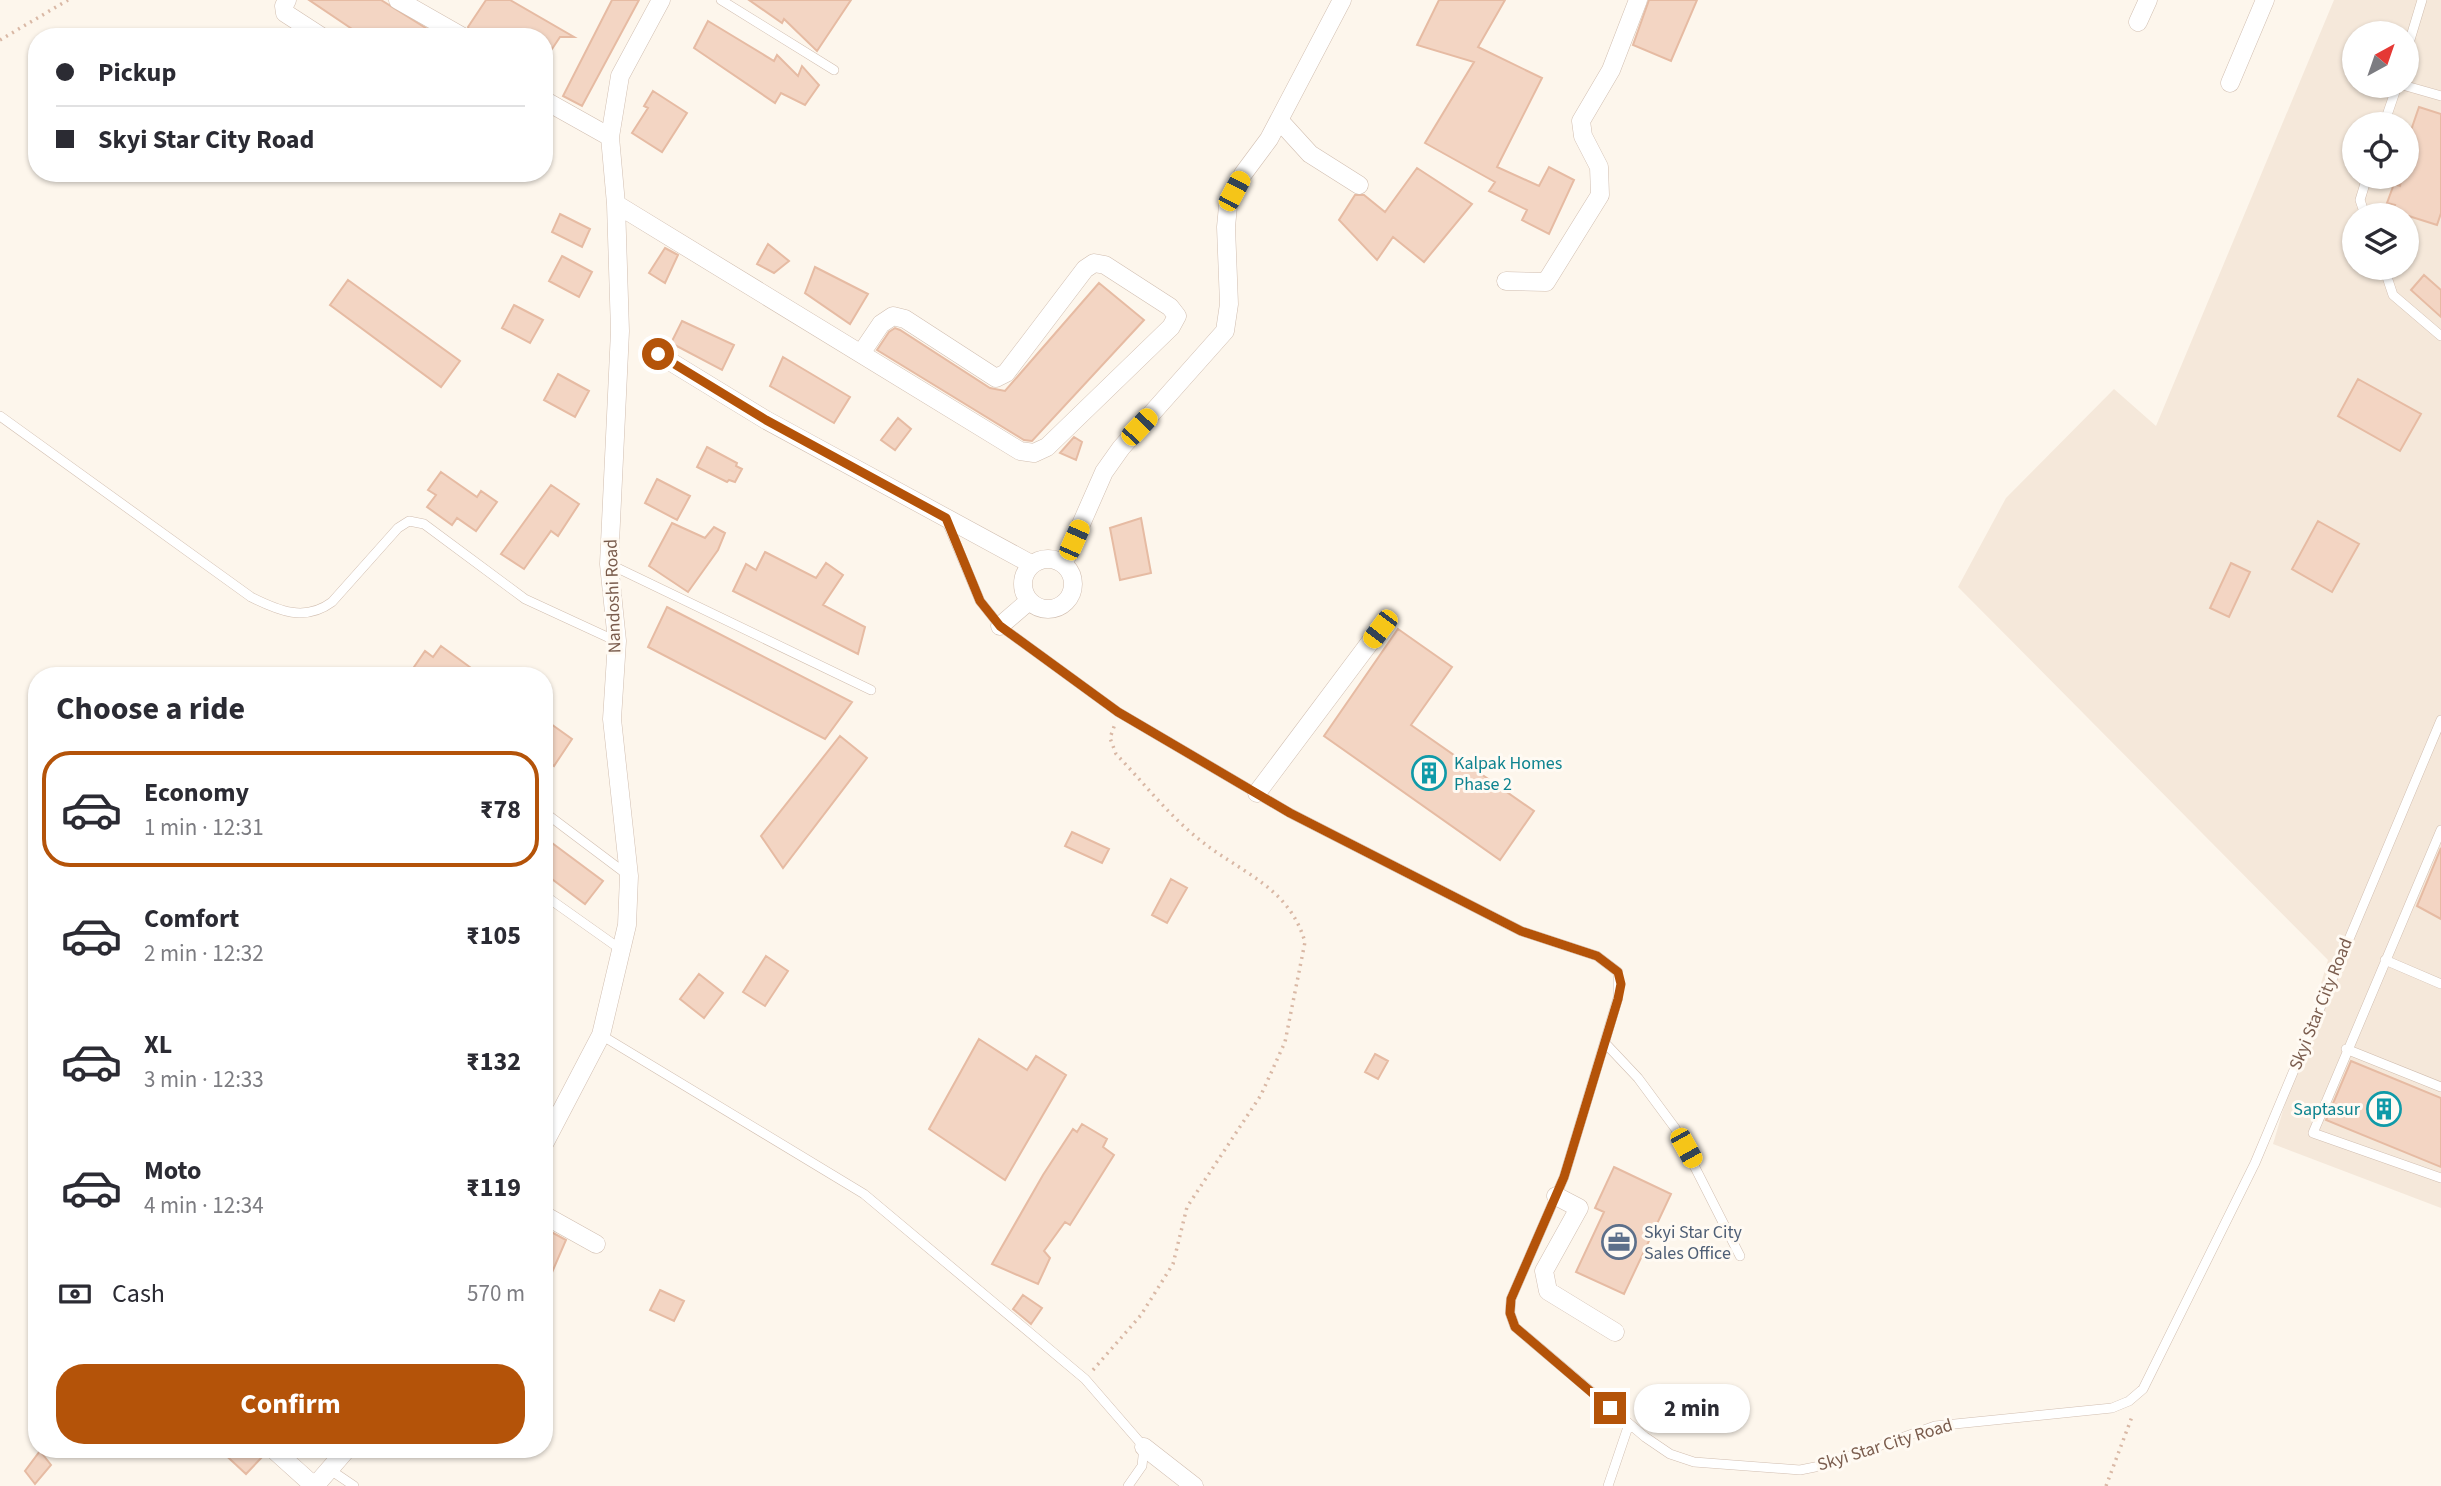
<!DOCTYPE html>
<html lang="en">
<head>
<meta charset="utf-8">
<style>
  body { margin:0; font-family:"Source Sans 3",sans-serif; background:#f7f7f7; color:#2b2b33; height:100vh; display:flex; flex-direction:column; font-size:26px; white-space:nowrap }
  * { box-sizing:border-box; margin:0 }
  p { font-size:23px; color:#7c7c81 }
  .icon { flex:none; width:38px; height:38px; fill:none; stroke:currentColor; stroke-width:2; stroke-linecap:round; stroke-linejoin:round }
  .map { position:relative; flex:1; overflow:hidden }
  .drawer { position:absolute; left:28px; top:667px; width:525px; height:791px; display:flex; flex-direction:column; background:#fff; border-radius:28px; box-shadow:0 2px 5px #0004 }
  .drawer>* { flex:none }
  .top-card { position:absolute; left:28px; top:28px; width:525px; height:154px; border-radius:28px; box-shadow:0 2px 5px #0004; display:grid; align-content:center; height:154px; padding:0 28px; background:#fff }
  .needle { width:46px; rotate:40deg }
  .controls { position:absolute; left:2342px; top:21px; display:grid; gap:14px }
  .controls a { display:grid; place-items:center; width:77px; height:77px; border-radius:50%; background:#fff; box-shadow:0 2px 5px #0004; font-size:35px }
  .end { position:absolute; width:32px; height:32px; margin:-16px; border:9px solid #b45309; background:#fff; box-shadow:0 0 0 4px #fff }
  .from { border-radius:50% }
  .bubble { position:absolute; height:49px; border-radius:24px; background:#fff; box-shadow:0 2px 5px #0004; font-size:23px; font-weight:700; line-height:49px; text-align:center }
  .car { position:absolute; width:21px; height:42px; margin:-21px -10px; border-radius:9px; box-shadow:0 0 5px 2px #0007; background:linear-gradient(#f5c518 24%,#345 0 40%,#f5c518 0 76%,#345 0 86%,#f5c518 0) }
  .top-card b { display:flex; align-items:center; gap:24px; height:66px; font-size:26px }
  .top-card b+b { border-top:2px solid #e1e1e2 }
  .top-card i { width:18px; height:18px; background:#2b2b33 }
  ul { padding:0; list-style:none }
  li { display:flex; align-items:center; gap:21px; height:116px; margin:0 14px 10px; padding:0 14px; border:4px solid transparent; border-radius:28px }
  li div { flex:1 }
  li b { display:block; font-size:26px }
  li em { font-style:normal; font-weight:700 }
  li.current { border-color:#b45309 }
  li>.icon { width:63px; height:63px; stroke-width:1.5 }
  h2 { padding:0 28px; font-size:32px; line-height:84px }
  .pay { display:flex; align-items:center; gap:18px; height:77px; padding:0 28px; font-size:26px }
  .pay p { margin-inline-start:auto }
  .action { display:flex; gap:14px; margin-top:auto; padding:14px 28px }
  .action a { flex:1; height:80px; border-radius:28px; background:#b45309; color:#fff; font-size:28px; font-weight:700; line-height:80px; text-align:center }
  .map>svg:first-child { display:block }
</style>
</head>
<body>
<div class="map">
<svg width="2441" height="1486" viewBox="0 0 2441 1486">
  <rect width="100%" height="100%" fill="#fdf6ec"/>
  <path fill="#f5e8da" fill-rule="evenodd" d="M2334 0H2441V1208L2273 1144 2328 960 1958 587 2006 498 2114 389 2156 426ZM2354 33H2406V86H2354ZM2354 124H2406V177H2354ZM2354 215H2406V268H2354Z"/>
  <path fill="#f3d5c3" stroke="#e6bba3" stroke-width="2" d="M309 0H381L440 37H364Z
    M486 0H510L574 37H560L544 61V37H474L468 27Z
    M612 0H639L582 106 563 96Z
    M749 0H851L817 51 784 19 782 23Z
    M1439 0H1505L1478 47 1542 78 1497 167 1539 186 1549 167 1574 180 1549 234 1522 220 1527 210 1489 191 1495 182 1425 143 1474 62 1417 45Z
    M1649 0H1697L1671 61 1633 45Z
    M708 21 774 61 777 55 798 76 802 66 819 85 805 105 781 93 775 103 694 48Z
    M653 91 687 113 662 152 632 133 648 108 644 106Z
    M2419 107 2441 114V213L2437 225 2393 211 2395 205 2387 203 2394 184 2400 186 2402 177H2406V145Z
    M1417 168 1472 204 1424 262 1393 237 1377 260 1339 220 1355 195H1364L1385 212Z
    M560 214 590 229 582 247 552 232Z
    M768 244 789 261 774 273 757 264Z
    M665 248 678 255 665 283 649 273Z
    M562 256 592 272 579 297 549 281Z
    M815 267 868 294 850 324 805 293Z
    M2424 275 2441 290V317L2411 290Z
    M348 280 460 361 441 387 330 305Z
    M1099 283 1144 320 1032 441 1024 440 877 350 889 332 895 328 900 330 990 388 1005 391Z
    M514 305 543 320 530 343 502 328Z
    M682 321 734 345 722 370 671 343Z
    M783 357 850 397 834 423 770 386Z
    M558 374 589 391 575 417 544 400Z
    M2358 379 2421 414 2400 451 2338 416Z
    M898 418 911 429 895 450 881 440Z
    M1074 437 1082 442 1076 460 1060 453Z
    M707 447 737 463 736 466 742 469 735 482 729 480 727 482 697 467Z
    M441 472 477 497 481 491 497 502 476 531 457 518 452 525 427 507 436 495 428 490Z
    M657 479 690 496 677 520 645 503Z
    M551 485 579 504 558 536 551 531 524 569 501 554Z
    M1141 518 1151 573 1120 580 1110 528Z
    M2318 521 2359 544 2332 592 2292 569Z
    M672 523 705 538 714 527 725 533 718 550 688 592 649 566Z
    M765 552 816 578 826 563 843 575 823 605 865 627 858 654 733 591 746 564 756 570Z
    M2231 563 2250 572 2229 617 2210 608Z
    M667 607 852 702 825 739 648 647Z
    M1398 629 1452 667 1411 725 1534 811 1500 860 1324 736Z
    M441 646 482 676H426L414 667 425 651 433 657Z
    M544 719 572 739 554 766 544 759Z
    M840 736 867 758 783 868 761 836Z
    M1072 832 1109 849 1102 863 1065 846Z
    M544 837 603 881 585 904 544 873Z
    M2441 848V919L2417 906Z
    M1171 879 1187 888 1167 923 1152 915Z
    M766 956 788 971 765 1006 743 992Z
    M699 974 723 993 704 1018 680 999Z
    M979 1039 1027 1070 1036 1056 1066 1075 1005 1180 929 1129Z
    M1375 1054 1388 1061 1378 1079 1365 1072Z
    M2351 1061 2441 1098V1167L2326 1120Z
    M1082 1124 1107 1139 1103 1147 1114 1155 1070 1225 1065 1222 1044 1251 1050 1258 1038 1284 992 1264 1043 1175 1073 1129 1077 1132Z
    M1614 1167 1671 1194 1624 1294 1576 1272 1604 1212 1595 1208Z
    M544 1228 566 1240 544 1291Z
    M660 1290 684 1301 674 1321 650 1310Z
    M1023 1295 1042 1308 1031 1324 1013 1309Z
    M219 1449H262L264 1455 246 1474Z
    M40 1451 51 1465 35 1484 25 1471Z"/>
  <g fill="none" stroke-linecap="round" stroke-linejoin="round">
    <g stroke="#d1beb0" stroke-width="10">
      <path id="service" d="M721 0 834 70
        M2406 53 2422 0
        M2406 86 2441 96
        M2384 124 2397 86
        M2365 215 2360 200 2367 177
        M2384 268 2393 295 2441 336
        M0 416 251 597C279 611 305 622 332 602L398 528 409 521 424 524 525 599 616 641
        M947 522 980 601 1000 626 1118 712 1290 813 1521 931 1597 956 1618 972V998L1564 1177 1511 1299 1510 1313 1515 1327 1645 1437 1670 1454 1694 1462 1800 1470 1825 1465 1935 1426 2112 1408 2129 1401 2143 1389 2255 1163 2441 720
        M609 564 871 690
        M544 812 629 876
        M2441 830 2313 1133 2441 1178
        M544 895 623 951
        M2385 960 2441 984
        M601 1035 864 1194 1085 1379 1144 1447 1142 1466 1128 1486
        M1605 1043 1638 1078 1675 1128 1740 1256
        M2346 1049 2441 1087
        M544 1106 559 1115
        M329 1469 354 1486
        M1608 1486 1629 1424"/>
    </g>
    <g stroke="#d1beb0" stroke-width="19">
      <path id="minor" d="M287 0 284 6 285 13 322 37
        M398 0 463 37
        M2138 22 2148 0
        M2230 83 2265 0
        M544 100 610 137
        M1279 120 1310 154 1359 185
        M616 204 1020 451 1034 453 1047 447 1171 327 1177 316 1170 307 1105 265 1094 263 1085 269 1006 373 996 378 905 319 893 316 881 324 862 352
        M1506 281 1546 282 1600 195 1599 167 1583 136 1581 121 1611 70 1638 0
        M658 354 766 420 1031 564
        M1023 584a25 25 0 1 1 50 0a25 25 0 1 1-50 0Z
        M1064 563 1104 472 1121 448 1225 331 1229 304 1226 227 1228 206 1243 174 1269 139 1342 0
        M1000 626 1029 601
        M1257 793 1380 629
        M544 1144 601 1035 627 925 629 876 612 719 617 641 609 564 620 331 616 204 610 137 620 76 661 0
        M1556 1196 1579 1208 1544 1271 1548 1291 1615 1332
        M544 1215 596 1244
        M1144 1447 1194 1486
        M273 1449 314 1486
        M315 1486 347 1449"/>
    </g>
    <path stroke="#d9b8a5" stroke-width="3.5" stroke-dasharray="2 5" stroke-linecap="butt" d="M0 40 68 0
      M1093 1370 1141 1315 1173 1264 1187 1207 1261 1095 1285 1042 1305 942C1288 884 1237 872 1195 836 1166 812 1142 781 1116 754L1110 738 1115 724
      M2106 1486 2133 1414"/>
    <use href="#service" stroke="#fff" stroke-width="9"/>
    <use href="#minor" stroke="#fff" stroke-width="18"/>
  </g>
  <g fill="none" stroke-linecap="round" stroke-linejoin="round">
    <path stroke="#b45309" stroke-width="9" d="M658 354 766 420 946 518 980 601 1000 626 1118 712 1290 813 1521 931 1597 956 1618 972 1621 984 1618 999 1564 1177 1511 1299 1510 1313 1515 1327 1610 1408"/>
  </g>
  <defs>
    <g id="building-ring" transform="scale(1.75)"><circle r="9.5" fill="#fffaf3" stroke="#0f9aa8" stroke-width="1.5"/><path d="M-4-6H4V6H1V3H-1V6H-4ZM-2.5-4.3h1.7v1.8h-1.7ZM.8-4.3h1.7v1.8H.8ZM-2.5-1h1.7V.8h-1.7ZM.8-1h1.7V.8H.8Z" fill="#0f9aa8"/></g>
    <g id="office-ring" transform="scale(1.75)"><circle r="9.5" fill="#fffaf3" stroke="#5c6f8a" stroke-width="1.5"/><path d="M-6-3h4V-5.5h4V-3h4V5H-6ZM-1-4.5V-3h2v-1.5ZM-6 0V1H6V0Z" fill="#5c6f8a"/></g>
  </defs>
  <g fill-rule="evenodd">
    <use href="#building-ring" x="1429" y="773"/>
    <use href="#building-ring" x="2384" y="1109"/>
    <use href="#office-ring" x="1619" y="1242"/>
  </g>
  <g text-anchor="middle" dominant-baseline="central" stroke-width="6" stroke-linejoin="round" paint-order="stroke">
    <g font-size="18" fill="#7a5c4d" stroke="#fffaf3">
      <text transform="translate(613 596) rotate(-92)">Nandoshi Road</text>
      <text transform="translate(2321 1004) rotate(-68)">Skyi Star City Road</text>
      <text transform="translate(1885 1445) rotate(-17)">Skyi Star City Road</text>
    </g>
    <g font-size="18" fill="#0d838f" stroke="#fffaf3" text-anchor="start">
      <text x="1454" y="763">Kalpak Homes<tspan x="1454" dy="21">Phase 2</tspan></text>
      <text x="2360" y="1109" text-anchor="end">Saptasur</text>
    </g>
    <g font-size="18" fill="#4e5e75" stroke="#fffaf3" text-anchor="start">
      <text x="1644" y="1232">Skyi Star City<tspan x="1644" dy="21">Sales Office</tspan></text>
    </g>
  </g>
</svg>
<div class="controls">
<a><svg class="needle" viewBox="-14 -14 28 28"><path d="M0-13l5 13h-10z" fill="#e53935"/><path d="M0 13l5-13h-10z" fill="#7c7c81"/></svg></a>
<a><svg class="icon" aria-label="locate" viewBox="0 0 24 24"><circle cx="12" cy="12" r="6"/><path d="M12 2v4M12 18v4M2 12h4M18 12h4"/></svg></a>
<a><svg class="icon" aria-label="layers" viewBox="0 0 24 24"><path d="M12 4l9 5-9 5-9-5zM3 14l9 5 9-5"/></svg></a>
</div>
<i class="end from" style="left:658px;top:354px"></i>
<i class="end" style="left:1610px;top:1408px"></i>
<div class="bubble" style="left:1634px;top:1384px;width:116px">2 min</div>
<i class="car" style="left:1234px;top:191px;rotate:28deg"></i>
<i class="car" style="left:1139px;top:427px;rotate:43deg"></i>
<i class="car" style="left:1074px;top:540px;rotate:24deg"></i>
<i class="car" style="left:1380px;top:629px;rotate:217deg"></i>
<i class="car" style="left:1686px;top:1148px;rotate:151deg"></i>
<div class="top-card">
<b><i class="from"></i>Pickup</b>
<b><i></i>Skyi Star City Road</b>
</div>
<section class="drawer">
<h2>Choose a ride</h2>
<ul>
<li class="current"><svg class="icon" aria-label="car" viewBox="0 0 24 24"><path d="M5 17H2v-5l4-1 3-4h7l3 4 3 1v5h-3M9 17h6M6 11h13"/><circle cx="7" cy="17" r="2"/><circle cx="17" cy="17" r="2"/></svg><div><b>Economy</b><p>1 min · 12:31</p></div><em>₹78</em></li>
<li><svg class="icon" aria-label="car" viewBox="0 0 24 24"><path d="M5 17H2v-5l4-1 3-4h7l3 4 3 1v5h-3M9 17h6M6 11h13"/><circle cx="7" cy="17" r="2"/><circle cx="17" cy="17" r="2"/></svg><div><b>Comfort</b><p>2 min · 12:32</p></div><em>₹105</em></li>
<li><svg class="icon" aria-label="car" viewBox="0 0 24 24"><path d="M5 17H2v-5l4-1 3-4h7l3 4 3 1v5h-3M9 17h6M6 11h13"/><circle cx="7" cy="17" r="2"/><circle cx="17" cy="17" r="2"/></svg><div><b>XL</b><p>3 min · 12:33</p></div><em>₹132</em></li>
<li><svg class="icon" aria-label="car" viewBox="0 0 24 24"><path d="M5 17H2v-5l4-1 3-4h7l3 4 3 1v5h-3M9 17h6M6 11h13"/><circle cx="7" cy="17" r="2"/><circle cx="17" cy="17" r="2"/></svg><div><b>Moto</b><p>4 min · 12:34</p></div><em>₹119</em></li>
</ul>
<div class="pay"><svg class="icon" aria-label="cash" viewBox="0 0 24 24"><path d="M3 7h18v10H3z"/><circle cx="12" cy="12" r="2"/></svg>Cash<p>570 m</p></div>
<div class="action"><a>Confirm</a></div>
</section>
</div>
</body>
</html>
